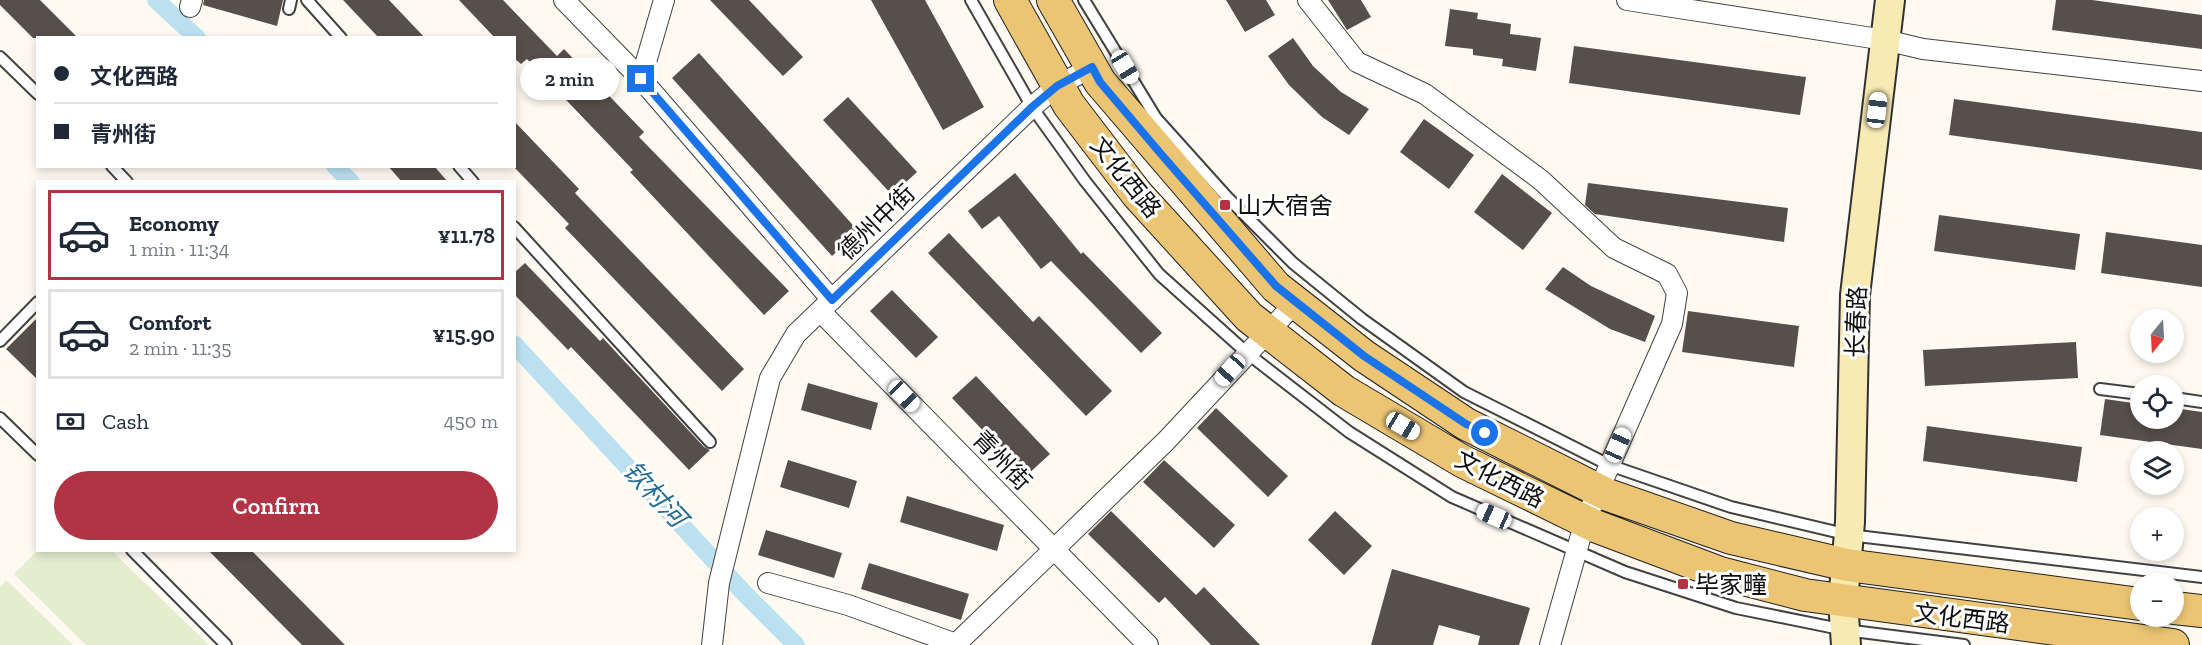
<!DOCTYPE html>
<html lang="en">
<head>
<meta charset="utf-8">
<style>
  body { margin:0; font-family:"Zilla Slab","Noto Sans SC",serif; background:#f6f6f7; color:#1f2937; height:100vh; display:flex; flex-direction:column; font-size:22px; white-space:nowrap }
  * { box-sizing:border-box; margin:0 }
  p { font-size:20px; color:#747a83 }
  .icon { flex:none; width:33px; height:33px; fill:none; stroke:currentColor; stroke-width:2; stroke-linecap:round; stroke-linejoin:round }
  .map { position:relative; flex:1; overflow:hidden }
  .sheet { position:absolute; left:36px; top:180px; width:480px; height:372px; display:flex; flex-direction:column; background:#fff; border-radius:0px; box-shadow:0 3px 9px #0003 }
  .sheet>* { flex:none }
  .hud { position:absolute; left:36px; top:36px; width:480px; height:132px; border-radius:0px; box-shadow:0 3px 9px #0003; display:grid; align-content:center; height:132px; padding:0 18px; background:#fff }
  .needle { width:39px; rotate:198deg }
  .fabs { position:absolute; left:2130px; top:309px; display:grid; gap:12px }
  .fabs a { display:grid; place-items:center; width:54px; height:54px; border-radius:50%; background:#fff; box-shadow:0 3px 9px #0003; font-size:30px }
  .end { position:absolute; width:27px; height:27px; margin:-14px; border:8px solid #1a73e8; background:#fff; box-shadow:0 0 0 3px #fff }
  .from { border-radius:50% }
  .bubble { position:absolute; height:42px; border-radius:21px; background:#fff; box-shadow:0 3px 9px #0003; font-size:20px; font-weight:600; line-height:42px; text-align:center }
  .car { position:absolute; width:18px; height:36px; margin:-18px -9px; border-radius:8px; box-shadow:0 0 4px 2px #0007; background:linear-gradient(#fff 24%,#345 0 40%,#fff 0 76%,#345 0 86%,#fff 0) }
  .hud b { display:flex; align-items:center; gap:21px; height:57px; font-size:22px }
  .hud b+b { border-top:2px solid #e0e1e3 }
  .hud i { width:15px; height:15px; background:#1f2937 }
  ul { padding:10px 0 0; list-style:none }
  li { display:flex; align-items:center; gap:18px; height:90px; margin:0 12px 9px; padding:0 6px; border:3px solid #e0e1e3; border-radius:0px }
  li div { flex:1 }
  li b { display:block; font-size:22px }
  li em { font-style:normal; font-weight:600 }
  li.on { border-color:#b23343 }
  li>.icon { width:54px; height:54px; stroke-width:1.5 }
  .pay { display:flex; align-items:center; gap:15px; height:66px; padding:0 18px; font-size:22px }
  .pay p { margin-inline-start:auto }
  .button { display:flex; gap:12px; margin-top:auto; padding:12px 18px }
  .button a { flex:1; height:69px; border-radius:36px; background:#b23343; color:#fff; font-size:24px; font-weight:600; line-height:69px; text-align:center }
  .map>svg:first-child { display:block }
</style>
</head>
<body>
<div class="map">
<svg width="2202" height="645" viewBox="0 0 2202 645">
  <rect width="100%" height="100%" fill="#fefaf1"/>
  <path fill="#e5edcf" d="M38 550 112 551 209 645H86L14 574Z
    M6 580 73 645H0V587Z"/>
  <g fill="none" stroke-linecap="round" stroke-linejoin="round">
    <path stroke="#bbe1f0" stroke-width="18" d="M156 0 197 38
      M335 166 351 182
      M514 344 744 593 796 645"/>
  </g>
  <path fill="#564f4c" d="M0 0H40L78 38H33L0 5Z
    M204 0H283L277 26 203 5Z
    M343 0H389L425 38H379Z
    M459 0H503L557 56 564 49 644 132 639 137 789 291 764 315 630 172 633 170 527 59 521 64 514 58V38H495Z
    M710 0H749L803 57 783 76Z
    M871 0H925L984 107 943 130Z
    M1226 0H1266L1275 15 1245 32Z
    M1328 0H1361L1371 17 1347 30Z
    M2056 0H2092L2202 15V49L2052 30Z
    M1450 9 1478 13 1477 19 1511 24 1510 34 1541 38 1536 71 1502 66 1503 59 1473 55V49L1445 46Z
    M1293 38 1313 66 1341 92 1369 109 1349 135 1322 117 1289 85 1268 56Z
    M1574 46 1806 77 1800 115 1569 83Z
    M699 53 859 232 832 256 672 78Z
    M848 97 917 172 892 195 823 120Z
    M1954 99 2202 132V170L1949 135Z
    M1424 119 1474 155 1449 189 1400 152Z
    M514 121 579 189 575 193 744 369 722 391 565 228 569 224 514 167Z
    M388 166H434L448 182H402Z
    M1015 173 1081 254 1083 252 1162 333 1141 353 1051 261 1041 269 999 216 982 229 968 211Z
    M1502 174 1552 213 1523 250 1474 212Z
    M1588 183 1788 208 1784 242 1595 214 1585 205Z
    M1939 215 2080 234 2075 270 1934 251Z
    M2106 232 2202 245V287L2101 273Z
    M949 233 1033 322 1039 316 1112 391 1086 416 928 253Z
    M525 263 600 341 603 338 704 447 710 450 689 470 571 347 568 350 514 294V273Z
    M1563 267 1591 286 1655 316 1645 342 1610 329 1545 289Z
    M892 290 938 337 916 358 870 311Z
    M1688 311 1799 326 1794 367 1682 352Z
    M38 317V380L6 349Z
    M2076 342 2078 378 1925 386 1923 350Z
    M976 376 1050 454 1026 476 952 398Z
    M808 383 878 403 871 430 801 410Z
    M2105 399 2140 404V418H2174V408L2202 412V449L2100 435Z
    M1216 408 1288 476 1268 497 1197 428Z
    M1927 426 2082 447 2077 482 1923 461Z
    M788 460 857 481 849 508 780 487Z
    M1164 460 1235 525 1214 548 1143 482Z
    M907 496 1004 525 997 551 900 522Z
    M1111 511 1196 595 1204 587 1260 645H1211L1165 597 1159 603 1088 534Z
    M1335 511 1372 546 1344 575 1308 540Z
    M766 530 842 553 834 578 758 555Z
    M208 550H251L345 645H302Z
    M869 563 969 594 961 620 861 589Z
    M1392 569 1530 608 1519 645H1478L1480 636 1439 625 1433 645H1371Z"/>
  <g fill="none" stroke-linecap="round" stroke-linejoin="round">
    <g stroke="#424242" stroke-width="14">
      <path id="lane" d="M307 0 341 38
        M971 0 1032 107 1085 181 1159 274 1247 353 1349 432 1452 497 1625 572 1736 608 1845 630 1964 645
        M1084 0 1156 118 1227 197 1293 263 1362 319 1464 392 1609 465 1731 507 1849 535 2202 577
        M289 9 291 0
        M0 57 38 94
        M112 166 127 182
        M459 166 473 182
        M514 227 710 442
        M0 341 38 302
        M2100 389 2140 394
        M2174 398 2202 402
        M0 418 38 455
        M132 550 226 645"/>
    </g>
    <g stroke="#424242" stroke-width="22">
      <path id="street" d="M564 0 641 79 832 300
        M1308 0 1357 62 1425 94 1541 180 1614 248 1667 274 1677 293 1672 324 1585 521 1550 645
        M1627 0 1885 40 1923 49 2202 81
        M190 7 192 0
        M641 79 664 0
        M820 311 1148 645
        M768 583 848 605 956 644 1166 441 1296 302
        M712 645 719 583 770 378 796 334 1032 107 1057 86 1092 67"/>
    </g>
    <g stroke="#313131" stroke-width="32">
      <path id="secondary" d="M1846 645 1843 601 1850 522 1855 295 1890 0"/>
    </g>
    <g stroke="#202020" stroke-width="34">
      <path id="primary" d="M1010 0 1069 105 1137 194 1249 317 1344 391 1462 461 1595 526 1720 573 1805 595 2173 645
        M1053 0 1100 82 1276 287 1364 356 1466 424 1608 495 1731 538 1847 565 2140 604
        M2174 608 2202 611"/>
    </g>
    <use href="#lane" stroke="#fff" stroke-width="10"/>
    <use href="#street" stroke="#fff" stroke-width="20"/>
    <use href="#secondary" stroke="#f7eab3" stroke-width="28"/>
    <use href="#primary" stroke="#ebc574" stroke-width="32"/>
  </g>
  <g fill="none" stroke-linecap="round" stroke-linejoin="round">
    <path stroke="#1a73e8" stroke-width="8" d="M641 79 832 300 1032 107 1057 86 1092 67 1100 82 1161 154 1276 286 1364 356 1466 424 1485 433"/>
  </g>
  <g fill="#b23343" stroke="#fff" stroke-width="2">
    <rect x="1219" y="199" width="12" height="12" rx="3"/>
    <rect x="1677" y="578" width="12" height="12" rx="3"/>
  </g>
  <g text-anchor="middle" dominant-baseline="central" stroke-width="6" stroke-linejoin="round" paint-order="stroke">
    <g font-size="24" fill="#0f0f0f" stroke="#fff">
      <text transform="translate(1126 177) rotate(51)">文化西路</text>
      <text transform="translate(876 222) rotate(-44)">德州中街</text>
      <text transform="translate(1856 322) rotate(-88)">长春路</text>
      <text transform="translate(1002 460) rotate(46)">青州街</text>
      <text transform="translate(1500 479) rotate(27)">文化西路</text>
      <text transform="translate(1962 618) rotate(7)">文化西路</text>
    </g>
    <g font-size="24" fill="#0f0f0f" stroke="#fff" text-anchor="start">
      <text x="1237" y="205">山大宿舍</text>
      <text x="1695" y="584">毕家疃</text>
    </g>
    <g font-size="26" font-style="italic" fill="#236c95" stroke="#fff">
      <text transform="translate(655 494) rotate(47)">钦村河</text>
    </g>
  </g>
</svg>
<div class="fabs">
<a><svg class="needle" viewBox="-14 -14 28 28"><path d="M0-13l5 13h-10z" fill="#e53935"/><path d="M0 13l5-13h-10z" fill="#747a83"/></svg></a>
<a><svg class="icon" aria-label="locate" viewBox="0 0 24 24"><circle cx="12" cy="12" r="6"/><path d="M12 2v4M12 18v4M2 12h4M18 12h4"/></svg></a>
<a><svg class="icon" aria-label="layers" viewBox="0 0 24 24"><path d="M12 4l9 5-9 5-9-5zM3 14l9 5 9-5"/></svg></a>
<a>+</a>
<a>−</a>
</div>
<i class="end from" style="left:1485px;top:433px"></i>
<i class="end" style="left:641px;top:79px"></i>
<div class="bubble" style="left:520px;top:58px;width:99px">2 min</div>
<i class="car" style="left:1125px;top:67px;rotate:149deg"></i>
<i class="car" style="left:1877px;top:110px;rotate:7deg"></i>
<i class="car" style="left:1230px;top:370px;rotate:222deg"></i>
<i class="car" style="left:904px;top:396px;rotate:136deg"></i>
<i class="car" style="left:1403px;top:426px;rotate:121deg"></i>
<i class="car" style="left:1618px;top:445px;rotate:24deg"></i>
<i class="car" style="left:1494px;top:516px;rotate:294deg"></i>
<div class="hud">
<b><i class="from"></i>文化西路</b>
<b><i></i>青州街</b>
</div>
<section class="sheet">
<ul>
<li class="on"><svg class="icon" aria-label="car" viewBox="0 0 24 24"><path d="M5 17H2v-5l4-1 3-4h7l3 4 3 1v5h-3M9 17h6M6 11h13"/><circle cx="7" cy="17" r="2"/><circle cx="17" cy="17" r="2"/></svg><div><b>Economy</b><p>1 min · 11:34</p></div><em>¥11.78</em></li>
<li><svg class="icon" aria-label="car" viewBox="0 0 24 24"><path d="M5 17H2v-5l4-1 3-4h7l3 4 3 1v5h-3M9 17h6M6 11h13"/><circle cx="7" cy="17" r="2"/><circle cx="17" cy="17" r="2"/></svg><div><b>Comfort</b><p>2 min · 11:35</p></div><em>¥15.90</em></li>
</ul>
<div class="pay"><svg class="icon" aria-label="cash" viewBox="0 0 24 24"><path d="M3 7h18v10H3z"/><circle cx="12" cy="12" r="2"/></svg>Cash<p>450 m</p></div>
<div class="button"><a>Confirm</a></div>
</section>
</div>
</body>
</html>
